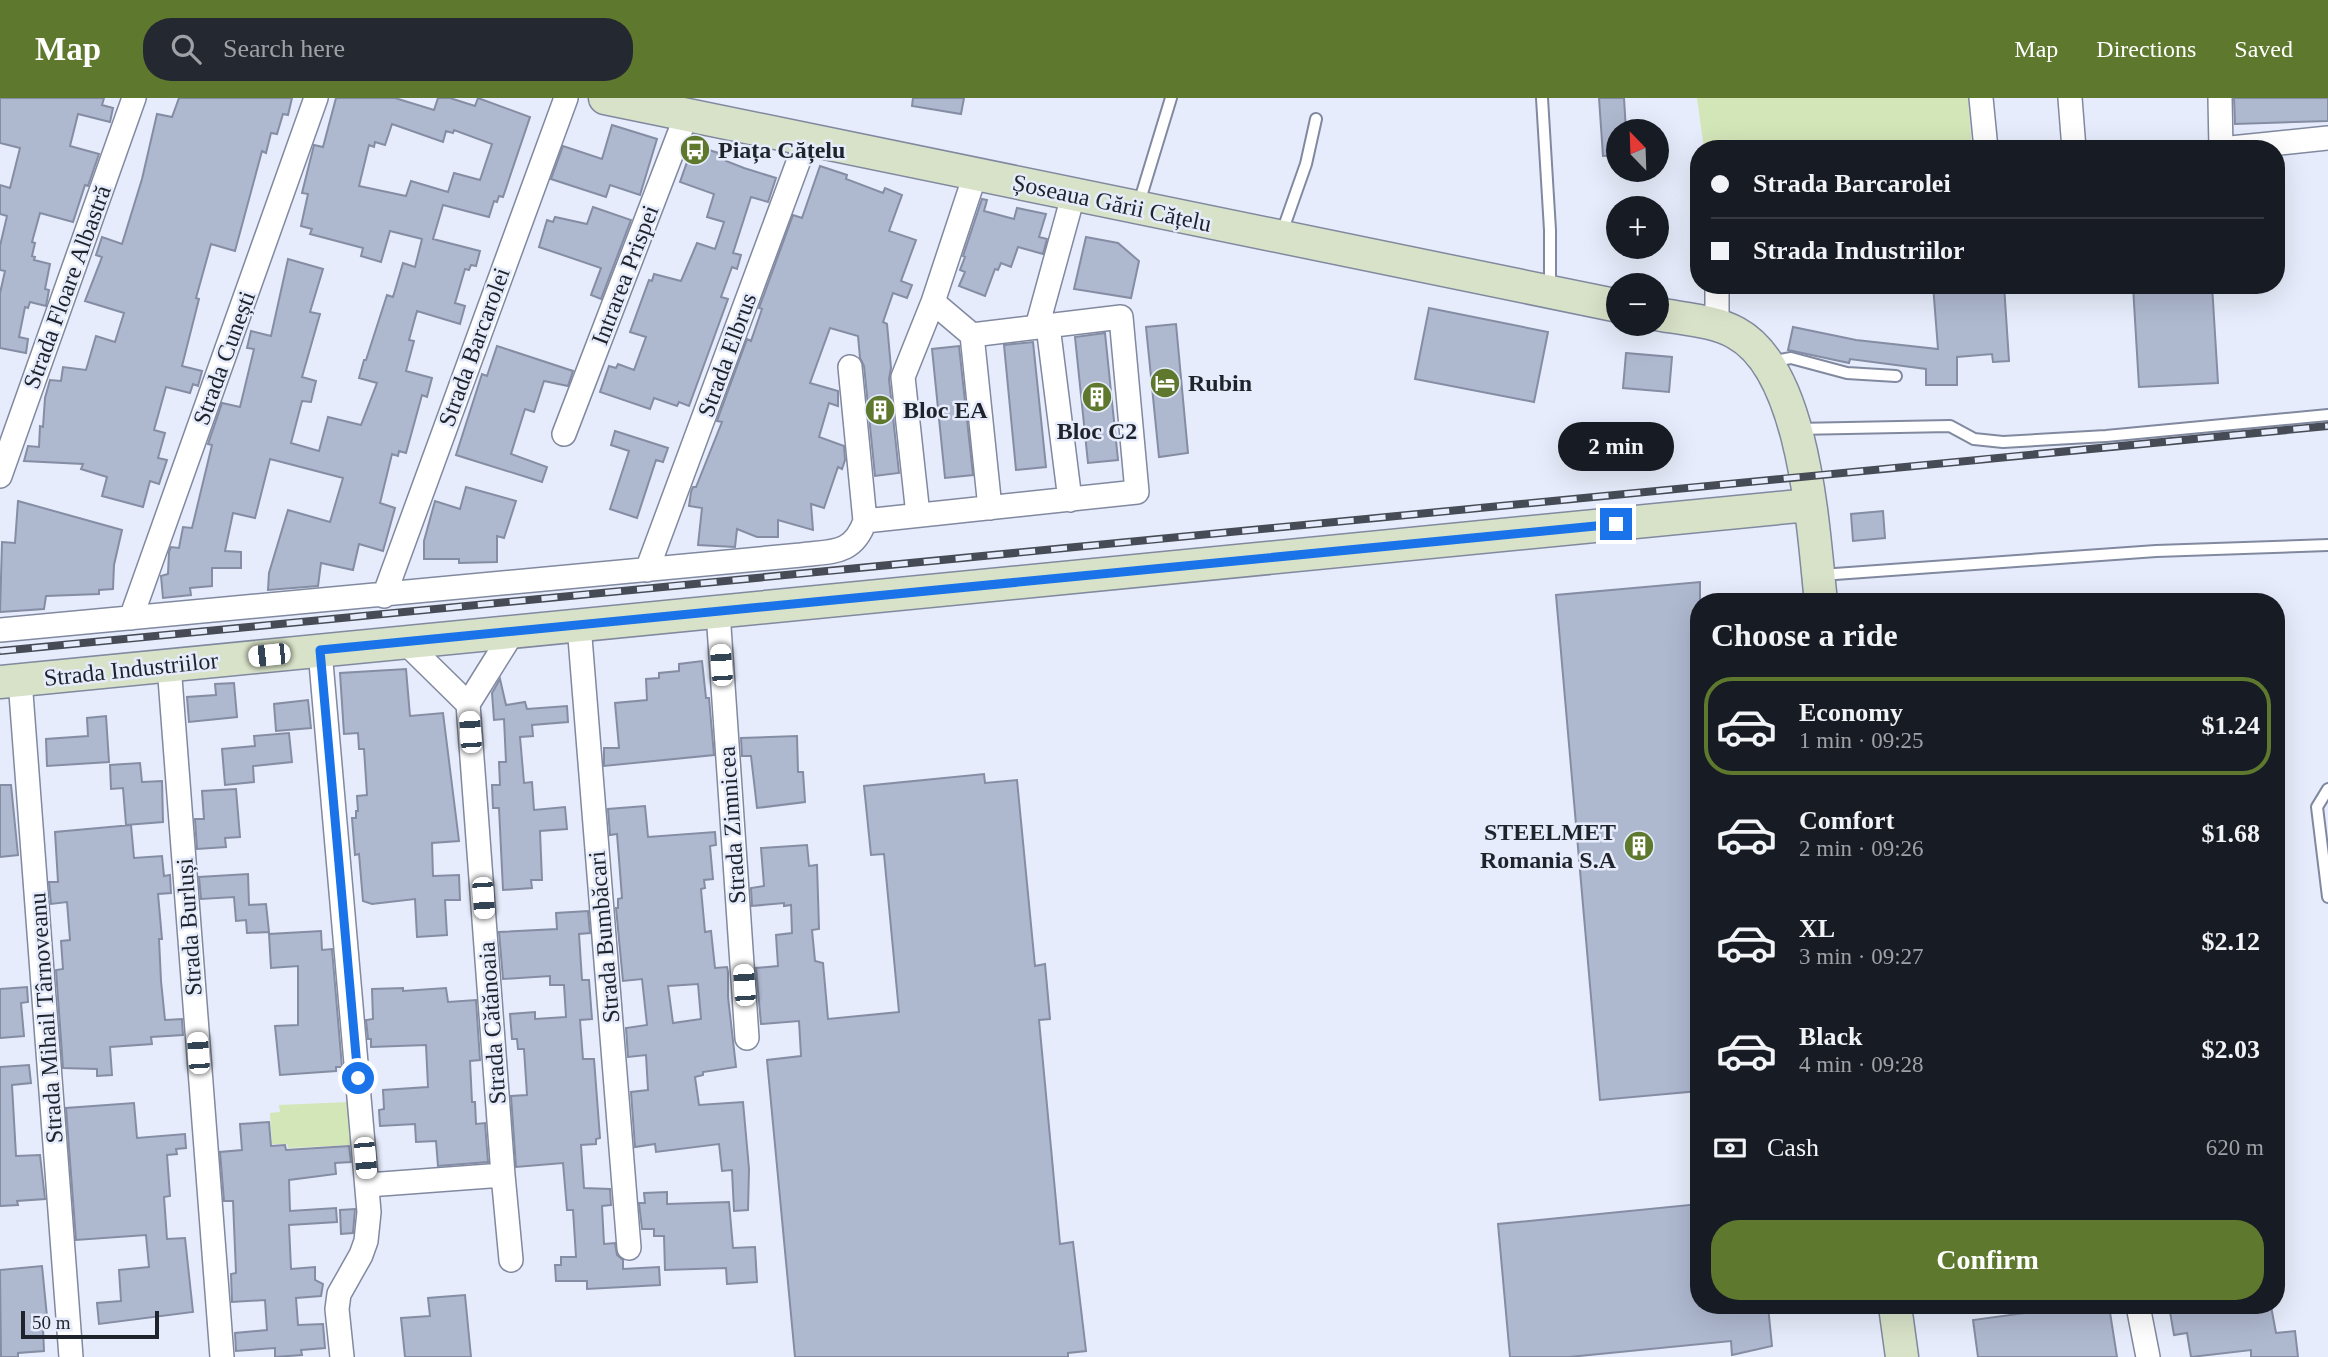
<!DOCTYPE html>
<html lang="en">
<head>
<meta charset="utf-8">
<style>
  body { margin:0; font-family:"Times New Roman",serif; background:#242831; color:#f1f3f6; height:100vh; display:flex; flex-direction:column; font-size:26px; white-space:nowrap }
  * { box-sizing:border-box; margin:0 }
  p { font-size:23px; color:#9ea1a6 }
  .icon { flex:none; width:38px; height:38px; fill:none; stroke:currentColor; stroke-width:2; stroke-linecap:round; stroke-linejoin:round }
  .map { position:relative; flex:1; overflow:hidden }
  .side { position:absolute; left:1690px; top:495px; width:595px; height:721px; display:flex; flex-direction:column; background:#171b24; border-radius:28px; box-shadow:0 7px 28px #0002 }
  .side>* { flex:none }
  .hud { position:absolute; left:1690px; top:42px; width:595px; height:154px; border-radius:28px; box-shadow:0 7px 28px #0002; display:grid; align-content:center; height:154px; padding:0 21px; background:#171b24 }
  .needle { width:46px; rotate:337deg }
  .controls { position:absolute; left:1606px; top:21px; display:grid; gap:14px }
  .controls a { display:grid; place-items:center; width:63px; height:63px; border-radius:50%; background:#171b24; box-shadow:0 7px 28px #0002; font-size:35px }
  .scale { position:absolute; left:21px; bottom:18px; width:138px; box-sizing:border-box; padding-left:7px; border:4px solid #1f232b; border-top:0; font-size:19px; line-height:24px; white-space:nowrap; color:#1f232b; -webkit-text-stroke:5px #e6ecfb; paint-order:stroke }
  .end { position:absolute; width:32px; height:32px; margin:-16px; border:9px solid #1a73e8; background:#fff; box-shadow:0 0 0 4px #fff }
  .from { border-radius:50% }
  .bubble { position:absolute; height:49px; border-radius:24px; background:#171b24; box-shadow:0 7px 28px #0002; font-size:23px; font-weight:800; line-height:49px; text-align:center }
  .car { position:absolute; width:21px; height:42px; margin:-21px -10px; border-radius:9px; box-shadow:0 0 5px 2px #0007; background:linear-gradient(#fff 24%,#345 0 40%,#fff 0 76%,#345 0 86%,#fff 0) }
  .hud b { display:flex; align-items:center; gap:24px; height:66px; font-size:26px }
  .hud b+b { border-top:2px solid #363941 }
  .hud i { width:18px; height:18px; background:#f1f3f6 }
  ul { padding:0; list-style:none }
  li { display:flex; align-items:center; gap:21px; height:98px; margin:0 14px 10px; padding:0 7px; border:4px solid transparent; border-radius:28px }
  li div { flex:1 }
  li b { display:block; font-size:26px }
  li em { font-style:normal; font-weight:800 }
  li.on { border-color:#5e792d }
  li>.icon { width:63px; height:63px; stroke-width:1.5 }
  h2 { padding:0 21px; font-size:32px; line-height:84px }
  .pay { display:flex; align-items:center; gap:18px; height:77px; padding:0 21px; font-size:26px }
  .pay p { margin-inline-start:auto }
  .button { display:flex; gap:14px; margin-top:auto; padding:14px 21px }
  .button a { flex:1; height:80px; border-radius:28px; background:#5e792d; color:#fff; font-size:28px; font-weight:800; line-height:80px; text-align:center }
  header { display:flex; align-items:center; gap:42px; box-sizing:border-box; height:98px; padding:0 35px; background:#5e792d; color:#fff }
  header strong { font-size:33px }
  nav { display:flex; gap:38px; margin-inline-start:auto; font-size:24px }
  .search { width:490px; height:63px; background:#242831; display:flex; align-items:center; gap:18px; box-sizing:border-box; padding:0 24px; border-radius:28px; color:#9ea1a6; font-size:26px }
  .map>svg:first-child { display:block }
</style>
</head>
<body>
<header>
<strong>Map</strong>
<div class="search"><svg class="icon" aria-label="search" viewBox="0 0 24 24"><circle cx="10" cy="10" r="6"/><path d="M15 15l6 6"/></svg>Search here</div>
<nav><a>Map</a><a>Directions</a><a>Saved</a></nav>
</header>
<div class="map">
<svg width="2328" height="1259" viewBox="0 0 2328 1259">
  <rect width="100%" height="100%" fill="#e6ecfb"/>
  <path fill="#d3e6b8" d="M1697 0H1968L1972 51H1704Z
    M348 1004 353 1047 288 1050 287 1046H272L270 1015 280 1014 279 1007Z"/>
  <path fill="#aeb8cf" stroke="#848da3" stroke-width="2" fill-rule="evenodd" d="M0 0H104L102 7 113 10 110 24 78 16 70 48 99 56 88 88 85 87 73 124 40 115 32 144 35 145 32 158 35 159 34 162 50 166 45 191 49 192 46 208 30 204 28 210 25 209 19 239 28 241 26 255 0 250V195L5 173 0 172V148L7 118 0 116V87L10 90 20 50 0 45Z
    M179 0H292L288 17 283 16 277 36 271 35 266 55 262 53 235 153 211 146 196 200 199 201 182 268 202 273 198 288 193 286 190 295 166 289 154 332 165 335 158 360 167 362 159 386 150 383 143 409 102 398 107 379 81 371 83 366 24 363 28 348 39 349 40 328 43 329 45 300 50 282 61 283 63 269 86 272 96 238 115 244 124 215 85 203 102 159 96 157 102 139 122 146 142 81 157 16 172 19Z
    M336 0H395L434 12 438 0H450L475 8 478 0 530 19 503 99 499 98 497 104 494 103 489 119 443 107 433 141 480 153 476 168 471 167 469 172 465 171 455 205 465 208 460 226 417 213 409 242 414 243 406 273 432 280 427 299 422 297 406 355 399 353 398 358 392 356 380 405 395 410 383 453 359 446 353 472 321 465 318 488 268 492 269 475 288 412 330 424 343 380 270 361 255 420 233 415 225 453 241 454V470H212V488L190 490 191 497 163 500 161 478 168 476 169 454 171 449 179 450 183 429 192 430 212 347 208 346 222 305 240 309 254 251 247 250 251 233 271 238 288 161 323 171 310 214 320 216 302 279 316 283 311 304 302 303 291 345 319 353 328 319 361 327 377 285 359 280 364 262H366L387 197 393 199 403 165 415 169 422 141 390 133 381 164 361 158 363 150 310 136 312 131 301 128 308 96 302 95 314 47 323 49ZM392 26 443 44 446 33 453 35 454 32 492 46 480 82 454 75 448 94 411 83 406 98 359 88 369 47 374 49 375 44 385 47Z
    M913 0H964L961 16 912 8Z
    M1599 0H1624L1626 33H1619V57L1603 58Z
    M2234 0H2328V23L2235 26Z
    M612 27 657 41 640 97 610 87 606 99 551 81 563 48 602 61Z
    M693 47 728 58 726 63 744 70 776 80 768 104 751 99 733 155 741 157 737 171 732 169 721 199 728 201 689 308 679 304 677 308 654 300 650 311 600 294 609 268 616 270 618 266 634 272 646 239 630 234 649 182 652 183 654 176 681 183 697 145 715 151 724 124 707 119 714 96 680 84Z
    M820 68 847 77 846 81 883 95 885 90 902 97 889 133 916 142 901 183 912 187 907 200 893 195 883 224 887 226 891 270 889 281 899 375 875 378 864 268 860 260 858 238 830 230 810 285 838 293V308L829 305 819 339 844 348 845 362 842 371 838 369 824 410 811 406 813 432 778 422V439H757L737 431 735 449 698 447 702 410 689 408 691 394 693 389H696L722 324 717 323 747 241 751 243 762 211 759 210 793 117 802 120Z
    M982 101 987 102 984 113 1014 121 1017 110 1046 116 1039 139 1047 141 1043 156 1018 149 1011 169 1001 165 998 172 995 171 985 198 959 188 965 174 960 172 965 159 963 158Z
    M593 109 631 122 601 201 591 197 601 170 539 149 547 122 553 124 555 119 587 126Z
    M1086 139 1118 145 1139 163 1131 200 1074 191Z
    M1933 187H2004L2009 263 1993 264 1992 256 1957 259V287H1926V271L1850 261 1849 265 1788 252 1793 229 1856 242 1938 251Z
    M2212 187 2218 285 2139 289 2133 188Z
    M1429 210 1548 234 1534 304 1415 281Z
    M1176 226 1188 355 1159 359 1146 229Z
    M1105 235 1118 362 1088 365 1075 239Z
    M1033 244 1046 369 1016 372 1004 247Z
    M497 248 573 273 568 288 544 283 534 314 525 311 511 356 547 369 542 384 456 357 482 276 487 278Z
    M959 248 973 377 945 380 932 251Z
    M1626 255 1672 259 1669 294 1623 290Z
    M615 333 668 350 663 364 656 362 637 420 610 411 629 353 611 347Z
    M466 389 516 403 504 440 497 438V464L459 465V461H424V443L435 403 460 411Z
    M18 403 122 432 114 467 113 491 99 492V496L46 498 44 511 0 514 2 444 15 445Z
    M1883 413 1885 440 1853 443 1851 416Z
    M1700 484 1699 993 1600 1002 1556 497Z
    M702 563 706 600H709L714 657 604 668V650H619L615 605 647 602 646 581 659 580V575L679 573V566Z
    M406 571 410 618 443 615 459 743 432 745 433 778 459 777 460 802H445L447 837 417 839 415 801 372 806 363 803 359 756 355 757 352 720H356V713H358L357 698 367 697 364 651H359L358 635 344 636 340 575Z
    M500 581 506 607 525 604 527 611 567 608 568 624 532 627 533 638 520 639 524 685 532 684 534 712 565 709 567 731 540 733 542 782H531L532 790 503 792 499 710H493L492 687H500L499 664H506L504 621 494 622 492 595Z
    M234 585 237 619 189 624 187 599 216 597 215 586Z
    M308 602 311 630 276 633 274 606Z
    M106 618 109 664 47 668 46 641 88 638 87 620Z
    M289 635 292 664 253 668 254 684 225 687 222 651 255 648 254 638Z
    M797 638 798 674H803L805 704 757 710 751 658H742L741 640Z
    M140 665 142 684 162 683 163 724 126 727 123 690 111 691 110 667Z
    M984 676 985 685 1017 682 1035 868 1045 866 1050 921 1039 922 1060 1146 1073 1144 1086 1253 1068 1255V1259H795L767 962 801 958 799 923 761 926 756 870 778 868 776 837 792 835 791 807 784 808V805L752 808 751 790 764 788 761 750 807 747 809 768 817 767 819 831 812 832 815 863 823 865 828 921 899 914 884 756 871 757 864 688Z
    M0 687H11L18 757 0 759Z
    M236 691 240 739 225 740 226 749 197 751 195 721H204L202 693Z
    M645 708 648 739 715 734 716 747 710 748 713 781 704 782 705 790 701 791 705 834 711 833 715 870 727 869 728 874V899L736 969 703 974V977L695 979 699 1007 743 1004 749 1071 748 1112 734 1113 732 1072 722 1073 719 1046 656 1054 655 1046 635 1049 631 994 648 992 646 957 628 959 626 930 647 927 642 881 623 883 616 810H618V801L622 800 617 736 610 737 608 711ZM698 886 701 921 673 925 668 888Z
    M131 727 134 760 162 758 164 778 170 777 171 795 158 796 162 841H159L161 883 165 922 182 921 183 937 151 939 152 946 110 949 112 977 97 978V971L63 970 56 872 63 871 61 843 70 842 67 804 51 806 49 784H58L55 734Z
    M248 776 249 807 266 806 269 834 247 835 246 822 236 823 234 799 201 801 199 779Z
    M588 813 590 835 579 836 582 882H589L592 921 580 922 583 961H594L600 1040 596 1041V1046L581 1047 584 1090 610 1091 611 1107 602 1108 604 1146 615 1145 617 1157 623 1162V1171L659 1169 660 1187 587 1191V1183H556L555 1167H561V1159H576L573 1112H567L563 1065 516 1069 511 998 527 997 524 951H518L517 941H512L510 916 535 914V921L566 919 564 887H550V878L503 881 499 834 557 831 556 815Z
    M321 833 322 852 332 851 342 969H336V973L280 977 275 928 298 927V868L271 870 269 836Z
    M27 889 28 904 21 905 24 938 0 940V891Z
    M403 890V893L446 890 448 904 476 902 480 962 470 963 472 1004H475L476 1026 485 1025 488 1064 438 1068 436 1043 416 1044 415 1026 380 1028 379 1012 384 1011 383 992 428 989 426 947 371 949V941H368L366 922 373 921 372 891Z
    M29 967 31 985 12 987 16 1058 40 1057 45 1101 17 1103 18 1107 0 1108V969Z
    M134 1005 137 1040 185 1036 186 1050 176 1051 177 1056 167 1057 170 1098 164 1099 167 1141 185 1140 193 1214 99 1226 97 1205 121 1203 119 1172 149 1169 146 1137 76 1142 66 1010Z
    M269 1024 271 1048 285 1047 286 1052 349 1048 351 1064 335 1065 336 1076 289 1082 290 1113 336 1110 337 1124 289 1127 291 1171 315 1169V1182L323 1186 321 1198 296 1200 298 1227 323 1226 325 1250 301 1252 302 1257 275 1259V1250L236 1253 235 1235 267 1232 265 1202 232 1204 231 1176 236 1175 233 1103H224L220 1054 242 1052 240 1026Z
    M667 1094V1106L729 1104 733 1150 755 1149 757 1184 727 1186 726 1170 665 1172 664 1138H654V1131H642L639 1105H645L644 1095Z
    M1699 1106V1208H1768L1772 1248 1732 1257 1731 1243 1569 1259H1510L1498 1126Z
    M355 1111 353 1135 341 1136 340 1112Z
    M42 1168 48 1229 43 1230 44 1253 18 1255V1259H1L0 1172Z
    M465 1197 471 1259H405L401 1220 430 1218 428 1200Z
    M2076 1208H2109L2117 1259H1978L1973 1222Z
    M2169 1208H2271L2276 1235 2295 1233 2298 1259H2251V1252L2191 1259 2187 1235 2174 1237Z"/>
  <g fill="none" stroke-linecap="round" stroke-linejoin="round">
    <g stroke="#80899f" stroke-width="14">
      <path id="lane" d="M1542 0 1550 132V189
        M1139 105 1171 0
        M1281 137 1306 66 1316 21
        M1768 264 1791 260 1847 275 1896 278
        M1796 331 1950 328 1974 341 2003 344 2106 338 2328 317
        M1821 477 2156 453 2328 447
        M2328 691 2317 709 2328 799"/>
    </g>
    <g stroke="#80899f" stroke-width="26">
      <path id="street" d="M1981 0 1986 51
        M2070 0 2074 51
        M2220 0 2221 51
        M2221 51 2328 40
        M1048 228 1070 402
        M1717 228V187
        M1037 229 1073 98
        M972 237 990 410
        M850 269 865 423 1137 394 1121 219 972 237 933 204
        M564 336 686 18
        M0 378 134 0
        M918 417 903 279 933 204 975 77
        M647 472 806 43
        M384 498 566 0
        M718 514 747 940
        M131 520 316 0
        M579 527 629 1150
        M0 532 801 457C832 453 853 457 865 423
        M406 545 468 606
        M320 553 369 1114 366 1143 361 1157 339 1196 337 1211 342 1259
        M169 567 222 1259
        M20 582 71 1259
        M503 1077 511 1162
        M368 1087 503 1077 468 606 513 534
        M2138 1208 2148 1259"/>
    </g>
    <g stroke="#80899f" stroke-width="35">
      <path id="secondary" d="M605 0 1619 208
        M1657 216C1682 221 1713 222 1736 235 1806 273 1813 433 1821 504
        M0 584 1809 407
        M1895 1208 1902 1259"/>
    </g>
    <use href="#lane" stroke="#fff" stroke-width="10"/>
    <use href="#street" stroke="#fff" stroke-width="23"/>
    <use href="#secondary" stroke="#d8e2c8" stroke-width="32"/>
    <g stroke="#474b55" stroke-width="8">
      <path id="rail" d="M0 553 2328 328"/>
    </g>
    <use href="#rail" stroke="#e6ecfb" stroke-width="5" stroke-dasharray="16" stroke-linecap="butt"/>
  </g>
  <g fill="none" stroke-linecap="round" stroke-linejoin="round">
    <path stroke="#1a73e8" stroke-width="9" d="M358 980 320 552 1616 426"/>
  </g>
  <defs>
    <g id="bus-disc" transform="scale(1.575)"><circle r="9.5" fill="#5e792d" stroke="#e6ecfb"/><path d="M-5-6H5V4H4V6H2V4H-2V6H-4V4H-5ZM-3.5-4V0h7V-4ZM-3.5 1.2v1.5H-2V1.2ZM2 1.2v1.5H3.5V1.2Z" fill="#fff"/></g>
    <g id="hotel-disc" transform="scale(1.575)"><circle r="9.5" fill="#5e792d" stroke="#e6ecfb"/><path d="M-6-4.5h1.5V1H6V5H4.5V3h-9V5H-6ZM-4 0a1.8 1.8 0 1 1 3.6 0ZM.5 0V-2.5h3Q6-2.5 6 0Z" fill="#fff"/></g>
    <g id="building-disc" transform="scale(1.575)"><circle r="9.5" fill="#5e792d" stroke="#e6ecfb"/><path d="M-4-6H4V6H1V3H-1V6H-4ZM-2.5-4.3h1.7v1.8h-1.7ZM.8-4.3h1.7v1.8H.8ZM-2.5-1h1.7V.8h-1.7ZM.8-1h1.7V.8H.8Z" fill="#fff"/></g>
  </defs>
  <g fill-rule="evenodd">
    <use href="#bus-disc" x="695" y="52"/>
    <use href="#hotel-disc" x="1165" y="285"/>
    <use href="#building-disc" x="1097" y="299"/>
    <use href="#building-disc" x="880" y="312"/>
    <use href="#building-disc" x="1639" y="748"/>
  </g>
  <g text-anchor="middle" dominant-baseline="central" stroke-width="5" stroke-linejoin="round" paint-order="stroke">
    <g font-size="24" font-weight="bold" fill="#1f232b" stroke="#e6ecfb" text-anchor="start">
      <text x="718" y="52">Piața Cățelu</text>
      <text x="1188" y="285">Rubin</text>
      <text x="903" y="312">Bloc EA</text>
      <text x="1097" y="333" text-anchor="middle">Bloc C2</text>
      <text x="1616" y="734" text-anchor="end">STEELMET<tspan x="1616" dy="28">Romania S.A</tspan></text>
    </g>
    <g font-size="24" fill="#1f232b" stroke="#e6ecfb">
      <text transform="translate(1112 105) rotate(12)">Șoseaua Gării Cățelu</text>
      <text transform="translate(625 177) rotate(-69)">Intrarea Prispei</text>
      <text transform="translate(67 189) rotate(-70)">Strada Floare Albastră</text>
      <text transform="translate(474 249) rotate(-70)">Strada Barcarolei</text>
      <text transform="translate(727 257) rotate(-70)">Strada Elbrus</text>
      <text transform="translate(224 260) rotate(-70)">Strada Cunești</text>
      <text transform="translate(131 571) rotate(-6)">Strada Industriilor</text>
      <text transform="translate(732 727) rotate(-94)">Strada Zimnicea</text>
      <text transform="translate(189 829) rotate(-94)">Strada Burluși</text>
      <text transform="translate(604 839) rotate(-95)">Strada Bumbăcari</text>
      <text transform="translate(46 920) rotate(-94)">Strada Mihail Târnoveanu</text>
      <text transform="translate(492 925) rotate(-94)">Strada Cătănoaia</text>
    </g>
  </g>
</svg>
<div class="controls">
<a><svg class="needle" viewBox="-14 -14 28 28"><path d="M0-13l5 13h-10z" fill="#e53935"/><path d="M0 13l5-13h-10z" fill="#9ea1a6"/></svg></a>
<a>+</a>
<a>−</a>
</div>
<div class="scale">50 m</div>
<i class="end from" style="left:358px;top:980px"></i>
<i class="end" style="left:1616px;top:426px"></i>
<div class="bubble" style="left:1558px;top:324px;width:116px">2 min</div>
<i class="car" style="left:269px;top:557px;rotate:264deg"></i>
<i class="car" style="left:721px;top:567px;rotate:356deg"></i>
<i class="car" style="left:470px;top:634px;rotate:356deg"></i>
<i class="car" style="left:483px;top:800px;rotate:176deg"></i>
<i class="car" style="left:744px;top:887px;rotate:356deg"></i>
<i class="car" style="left:198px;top:955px;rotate:356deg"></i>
<i class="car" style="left:365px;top:1060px;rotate:175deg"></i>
<div class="hud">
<b><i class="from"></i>Strada Barcarolei</b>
<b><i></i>Strada Industriilor</b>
</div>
<section class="side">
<h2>Choose a ride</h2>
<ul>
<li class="on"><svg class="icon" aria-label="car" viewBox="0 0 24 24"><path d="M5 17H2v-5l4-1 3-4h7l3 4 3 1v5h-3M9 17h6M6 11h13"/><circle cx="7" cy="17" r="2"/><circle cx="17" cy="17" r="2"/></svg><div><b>Economy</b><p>1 min · 09:25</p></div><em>$1.24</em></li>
<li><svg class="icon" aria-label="car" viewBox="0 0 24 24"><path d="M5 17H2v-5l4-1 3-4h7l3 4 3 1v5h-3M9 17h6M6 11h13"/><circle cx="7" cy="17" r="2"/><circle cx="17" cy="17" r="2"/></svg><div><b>Comfort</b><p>2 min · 09:26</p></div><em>$1.68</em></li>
<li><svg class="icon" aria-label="car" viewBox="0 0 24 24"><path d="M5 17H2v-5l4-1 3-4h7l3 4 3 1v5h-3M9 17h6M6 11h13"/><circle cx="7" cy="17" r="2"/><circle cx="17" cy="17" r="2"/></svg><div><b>XL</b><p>3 min · 09:27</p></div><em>$2.12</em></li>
<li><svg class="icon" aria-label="car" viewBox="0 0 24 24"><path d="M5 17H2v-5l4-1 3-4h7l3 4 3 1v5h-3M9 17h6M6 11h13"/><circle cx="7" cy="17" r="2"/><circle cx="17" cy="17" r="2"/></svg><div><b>Black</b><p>4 min · 09:28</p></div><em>$2.03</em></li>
</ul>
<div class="pay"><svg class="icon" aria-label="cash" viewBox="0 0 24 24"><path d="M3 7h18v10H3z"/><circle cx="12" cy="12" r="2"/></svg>Cash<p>620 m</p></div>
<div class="button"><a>Confirm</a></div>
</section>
</div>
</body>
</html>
